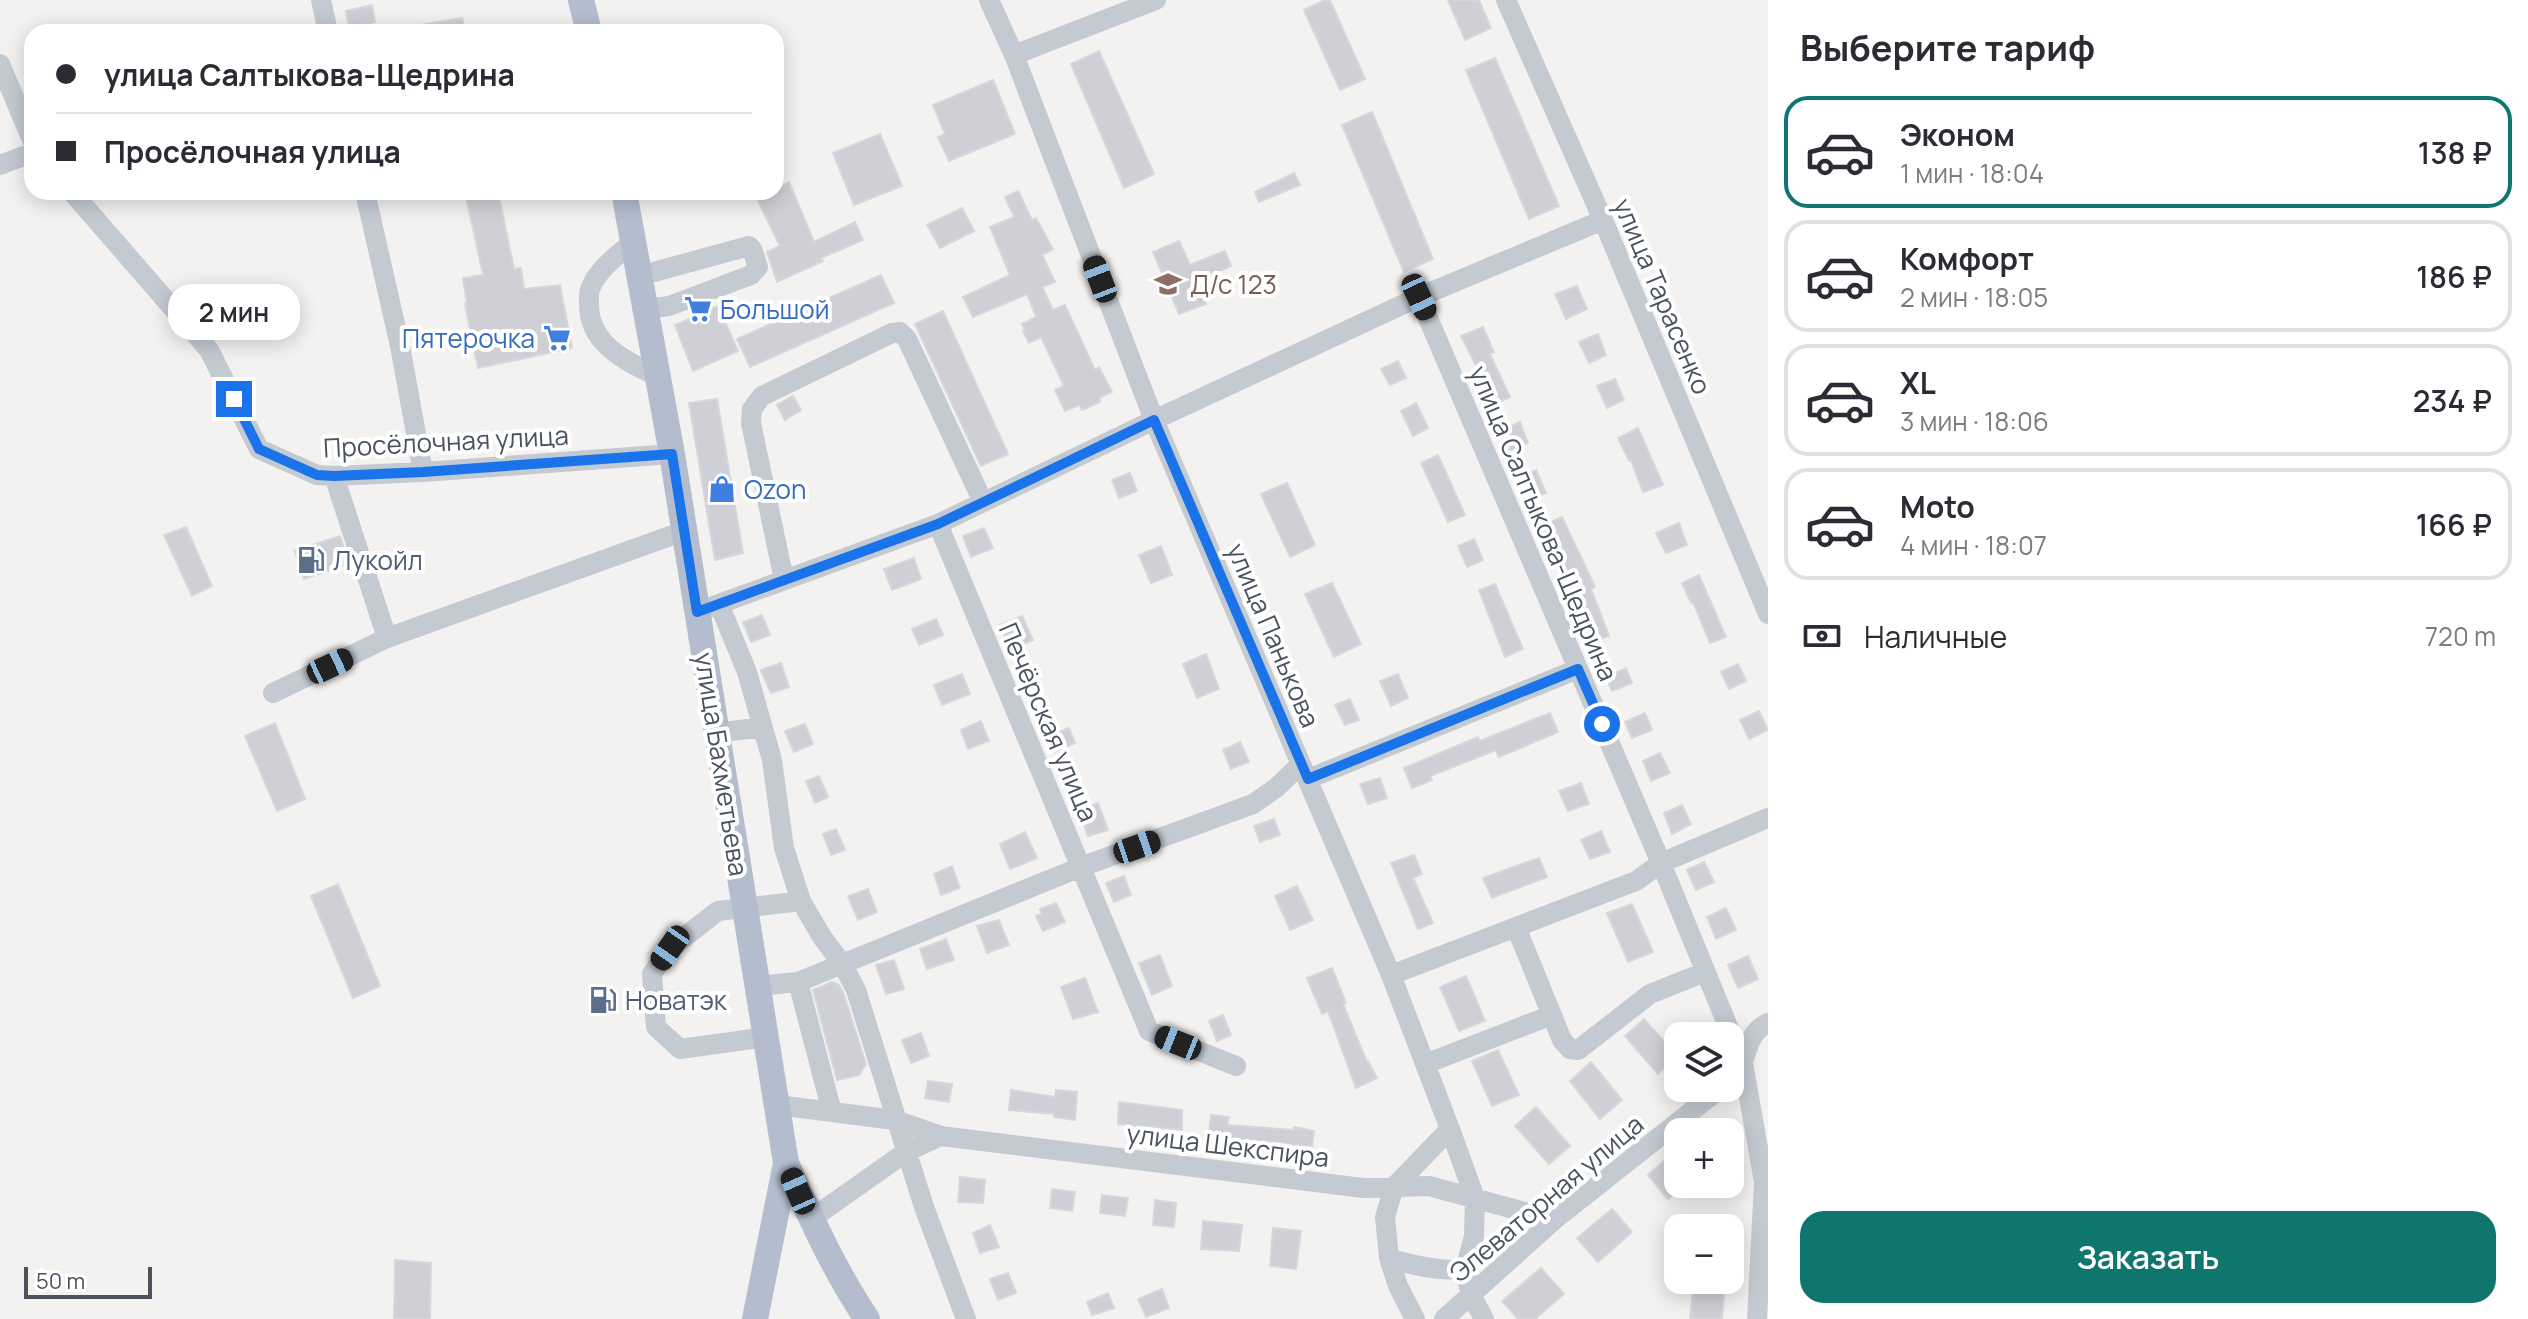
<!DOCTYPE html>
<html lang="ru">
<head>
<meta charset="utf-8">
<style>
  body { margin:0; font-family:Manrope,sans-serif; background:#f2f2f3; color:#2b2b33; height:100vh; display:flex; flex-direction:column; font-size:30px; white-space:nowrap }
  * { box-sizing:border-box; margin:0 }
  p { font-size:26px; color:#7c7c81 }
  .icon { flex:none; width:44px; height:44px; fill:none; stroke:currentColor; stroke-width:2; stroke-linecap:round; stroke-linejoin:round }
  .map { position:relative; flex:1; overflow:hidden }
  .drawer { display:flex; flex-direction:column; background:#fff; width:760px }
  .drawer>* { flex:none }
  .hud { position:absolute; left:24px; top:24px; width:760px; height:176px; border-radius:24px; box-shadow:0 4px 20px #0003; display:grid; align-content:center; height:176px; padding:0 32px; background:#fff }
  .fabs { position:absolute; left:1664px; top:1022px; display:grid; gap:16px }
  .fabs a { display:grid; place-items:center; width:80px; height:80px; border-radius:16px; background:#fff; box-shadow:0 4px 20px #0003; font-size:40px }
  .scale { position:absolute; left:24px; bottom:20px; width:128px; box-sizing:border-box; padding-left:8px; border:4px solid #4a525e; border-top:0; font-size:22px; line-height:28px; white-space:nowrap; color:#4a525e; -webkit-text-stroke:6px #fff; paint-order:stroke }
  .end { position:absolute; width:36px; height:36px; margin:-18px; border:10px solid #1a73e8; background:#fff; box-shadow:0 0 0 4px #fff }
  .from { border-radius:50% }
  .bubble { position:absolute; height:56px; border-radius:24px; background:#fff; box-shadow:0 4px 20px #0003; font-size:26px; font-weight:600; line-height:56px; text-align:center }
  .car { position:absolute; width:24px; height:48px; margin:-24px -12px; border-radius:10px; box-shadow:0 0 6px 2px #0007; background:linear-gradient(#222 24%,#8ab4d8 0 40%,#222 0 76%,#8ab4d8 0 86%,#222 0) }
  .hud b { display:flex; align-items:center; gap:28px; height:76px; font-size:30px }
  .hud b+b { border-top:2px solid #e1e1e2 }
  .hud i { width:20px; height:20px; background:#2b2b33 }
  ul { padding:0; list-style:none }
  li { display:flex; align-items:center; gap:24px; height:112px; margin:0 16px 12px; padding:0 16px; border:4px solid #e1e1e2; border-radius:24px }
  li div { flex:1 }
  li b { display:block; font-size:30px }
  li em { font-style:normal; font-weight:600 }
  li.selected { border-color:#0f766e }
  li>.icon { width:72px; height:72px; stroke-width:1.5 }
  h2 { padding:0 32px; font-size:36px; line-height:96px }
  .pay { display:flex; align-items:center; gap:20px; height:88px; padding:0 32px; font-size:30px }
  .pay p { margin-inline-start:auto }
  .button { display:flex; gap:16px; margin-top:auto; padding:16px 32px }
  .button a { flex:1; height:92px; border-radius:24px; background:#0f766e; color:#fff; font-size:32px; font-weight:600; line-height:92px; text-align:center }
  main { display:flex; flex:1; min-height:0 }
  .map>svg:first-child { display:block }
</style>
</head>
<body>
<main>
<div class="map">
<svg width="1768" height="1319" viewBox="0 0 1768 1319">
  <rect width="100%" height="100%" fill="#f3f2f1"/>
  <path fill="#cfd0d5" stroke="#d6d7dc" stroke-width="2" d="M1325 0H1330L1365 79 1340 90 1304 10Z
    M1448 0H1479L1491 28 1465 40Z
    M372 5 375 22 349 28 346 11Z
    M462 18 465 32H420V25Z
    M1099 51 1154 174 1124 188 1071 64Z
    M1495 58 1559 206 1529 219 1466 70Z
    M993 80 1015 134 949 161 938 137 945 134 933 105Z
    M1372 112 1433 259 1404 272 1342 125Z
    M880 134 902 186 854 205 833 153Z
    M1294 173 1300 185 1259 202 1255 192Z
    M789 182 814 242 855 222 863 240 821 258 823 261 777 282 767 252 780 246 756 197 766 192H776V188Z
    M1018 191 1032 220 1036 218 1053 249 1042 255 1055 282 1042 287 1053 310 1065 305 1095 370 1099 367 1112 392 1099 398 1100 402 1082 410 1079 405 1065 411 1055 390 1064 386 1041 337 1029 343 1023 331 1025 330 1022 324 1036 317 1027 294 973 317 963 297 1010 275 990 227 1014 217 1005 197Z
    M465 192H498L514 269 521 268 524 289 560 285 572 348 478 368 465 304H467L463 278 483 275Z
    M962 208 974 231 940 248 927 225Z
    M1179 241 1190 265 1225 251 1231 266 1198 281 1206 304 1179 314 1153 252Z
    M881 275 894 303 750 367 737 339Z
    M1577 286 1587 309 1566 319 1555 294Z
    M718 306 738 351 693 371 675 325Z
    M943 311 1008 454 981 466 915 324Z
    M1483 327 1494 352 1490 354 1510 397 1490 406 1479 386 1485 383 1461 336Z
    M1598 334 1606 355 1589 363 1579 342Z
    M1398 361 1406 378 1390 385 1381 369Z
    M1615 379 1624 400 1607 408 1597 386Z
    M793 396 801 410 785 420 777 405Z
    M717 399 743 553 715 560 689 403Z
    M1416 403 1428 428 1413 436 1401 411Z
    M1520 422 1528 443 1510 451 1502 431Z
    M1638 428 1663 485 1643 492 1631 460 1629 461 1618 438Z
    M1438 455 1465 515 1448 522 1421 463Z
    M1536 470 1546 493 1531 499 1521 477Z
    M1130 473 1137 491 1119 498 1112 480Z
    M1287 483 1315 545 1290 557 1261 494Z
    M1562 517 1595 587 1591 589 1609 636 1591 642 1574 597 1541 526Z
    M1679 523 1687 545 1666 553 1656 533Z
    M186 527 212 586 192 596 164 535Z
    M984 528 993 548 971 557 963 536Z
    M340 536 349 564 304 579 295 551Z
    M1474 539 1483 560 1467 567 1458 546Z
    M1161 546 1172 575 1151 583 1139 555Z
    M914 558 921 579 892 590 884 569Z
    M1699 575 1726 637 1710 643 1693 602 1691 603 1682 583Z
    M1332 583 1361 644 1334 657 1305 594Z
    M1495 584 1523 649 1505 657 1479 590Z
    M762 615 770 635 751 642 743 622Z
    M1022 616 1033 640 1011 650 1000 625Z
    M936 619 943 635 919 645 912 629Z
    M1206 654 1219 689 1197 698 1183 664Z
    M781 663 789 687 771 693 761 670Z
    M1738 664 1746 681 1729 689 1721 672Z
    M1626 668 1632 683 1612 691 1606 677Z
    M962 674 970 694 942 705 934 685Z
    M1398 674 1408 698 1391 706 1380 681Z
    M1350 699 1359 720 1345 725 1335 705Z
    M1759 711 1768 730 1749 739 1740 720Z
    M1550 713 1558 732 1499 757 1496 750 1430 776 1432 780 1412 788 1404 768 1478 737 1480 741Z
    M1645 713 1652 730 1632 738 1625 722Z
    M981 721 989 741 968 749 961 730Z
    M275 723 305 799 277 811 245 736Z
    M805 724 813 744 794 752 785 731Z
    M1069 728 1075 743 1054 752 1048 736Z
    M1240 742 1249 762 1231 769 1223 750Z
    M1660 753 1670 773 1651 781 1643 761Z
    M819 776 828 797 815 803 806 781Z
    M1380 778 1387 798 1368 804 1360 784Z
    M1581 783 1589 804 1568 811 1559 791Z
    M1098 803 1108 830 1088 836 1079 811Z
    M1682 805 1691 824 1672 834 1664 813Z
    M1274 819 1280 835 1260 842 1254 826Z
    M836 829 845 850 831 855 823 834Z
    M1601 831 1610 852 1590 859 1581 840Z
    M1025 832 1037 858 1010 869 1000 844Z
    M1414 855 1422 874 1413 878 1433 923 1418 929 1391 863Z
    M1539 858 1547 877 1492 898 1483 878Z
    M1704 862 1714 882 1696 890 1687 870Z
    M952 866 960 888 941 895 934 874Z
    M1124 876 1131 895 1114 902 1106 883Z
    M338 884 380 986 353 998 311 896Z
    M1297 886 1313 920 1290 930 1275 896Z
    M868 889 877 912 858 920 848 896Z
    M1056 903 1065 922 1043 931 1036 916 1042 914 1040 909Z
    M1632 904 1653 952 1628 962 1607 913Z
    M1726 908 1736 930 1716 939 1707 917Z
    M999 920 1009 945 987 953 977 926Z
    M946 939 954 960 927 969 920 949Z
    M1160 955 1172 986 1152 995 1139 963Z
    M1748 956 1758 979 1738 988 1728 965Z
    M894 960 904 989 886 994 876 965Z
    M1332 968 1346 1003 1343 1004 1367 1062 1368 1061 1377 1078 1356 1088 1328 1011 1322 1014 1307 978Z
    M1466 976 1485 1021 1459 1031 1440 987Z
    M1085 978 1098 1012 1073 1019 1061 987Z
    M832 982 839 985 844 995 866 1064 859 1075 837 1080 813 990Z
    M1223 1015 1231 1035 1217 1041 1209 1021Z
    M1644 1019 1677 1056 1658 1074 1625 1036Z
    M921 1033 929 1056 911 1063 902 1040Z
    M1498 1050 1519 1095 1492 1106 1472 1061Z
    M1591 1062 1622 1100 1600 1119 1570 1081Z
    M928 1081 952 1084 949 1102 925 1098Z
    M1011 1090 1055 1097 1056 1090 1077 1092 1075 1120 1054 1117V1114L1009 1110Z
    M1119 1102 1182 1110V1130L1118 1124Z
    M1536 1107 1570 1146 1549 1164 1515 1126Z
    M1211 1115 1229 1117 1227 1125 1294 1130V1127L1314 1131 1312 1147 1270 1142V1146L1225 1139V1143L1208 1141Z
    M1678 1148V1190L1668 1199 1648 1175Z
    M960 1177 985 1180 983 1203 958 1202Z
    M1052 1189 1075 1192 1072 1211 1050 1208Z
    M1102 1195 1128 1198 1125 1216 1100 1213Z
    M1155 1200 1176 1203 1174 1227 1153 1225Z
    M1612 1209 1632 1232 1598 1262 1577 1238Z
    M1203 1221 1242 1225 1239 1251 1201 1249Z
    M990 1225 999 1247 980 1253 973 1233Z
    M1273 1228 1301 1231 1296 1269 1270 1266Z
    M395 1260 431 1263 430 1319H394Z
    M1541 1268 1564 1294 1535 1319H1518L1502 1301Z
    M1008 1273 1016 1293 998 1300 990 1279Z
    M1694 1280H1725L1722 1319H1690Z
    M1162 1289 1169 1308 1146 1317 1138 1299Z
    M1108 1293 1114 1308 1092 1315 1087 1302Z"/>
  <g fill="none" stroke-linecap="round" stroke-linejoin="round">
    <path stroke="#c3cad2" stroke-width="20" d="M321 0 328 32
      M989 0 1014 55 1154 420 1391 975 1450 1129 1475 1198 1474 1236 1465 1270 1471 1295 1484 1319
      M1506 0 1603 220 1768 614
      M1014 55 1156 0
      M0 64 32 140
      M0 165 32 153
      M72 192 209 350 259 449 317 475 334 476 423 472 672 454
      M365 192 400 346 423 472
      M633 242C618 255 599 268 591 287 588 292 589 300 589 305 589 345 628 362 658 377
      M639 276 749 246 752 249 758 267 751 275 669 306 646 309
      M1419 297 1661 863 1743 1063 1764 1182 1757 1319
      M334 476 387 638
      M938 524 1149 1031 1236 1066
      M784 580 751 423 752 409 762 396 892 333 900 332 907 339 983 502
      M719 604 747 672 772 760 784 848 801 901 822 937 843 965 856 990 924 1207 966 1319
      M697 612 938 524 1154 420 1419 297 1603 220
      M273 693 387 638 684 531
      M717 733 762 727
      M1308 779 1578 669
      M1516 927 1562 1040 1570 1049 1578 1050 1650 994 1705 972
      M1391 975 1636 881 1661 863 1768 818
      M798 982 832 1112
      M758 986 798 982 1081 867 1253 804 1276 788 1301 764
      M766 1037 680 1049 656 1027 652 974 670 948 718 911 801 901
      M1425 1064 1552 1015
      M1742 1065C1748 1048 1750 1031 1768 1023
      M777 1105 895 1120 941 1136 1363 1188 1429 1186 1554 1220
      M811 1219 906 1152 941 1136
      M1389 1258C1415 1266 1438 1271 1465 1270
      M1415 1319 1398 1286 1389 1258 1385 1217 1394 1187 1450 1129
      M1444 1319 1554 1220 1721 1088"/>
    <path stroke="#b3bdce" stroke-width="26" d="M581 0 589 32
      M624 192 672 454 786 1163C810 1216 834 1270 867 1319
      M755 1319 786 1163"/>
  </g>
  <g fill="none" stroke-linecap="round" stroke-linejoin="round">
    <path stroke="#1a73e8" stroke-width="10" d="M234 399 259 449 317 475 334 476 423 472 672 454 697 612 938 524 1154 420 1308 779 1578 669 1602 724"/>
  </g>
  <defs>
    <g id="school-bare" transform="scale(2.16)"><path d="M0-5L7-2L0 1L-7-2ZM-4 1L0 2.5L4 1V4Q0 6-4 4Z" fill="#8d6e63" stroke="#fff" stroke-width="2.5" paint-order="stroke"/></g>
    <g id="supermarket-bare" transform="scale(2.16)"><path d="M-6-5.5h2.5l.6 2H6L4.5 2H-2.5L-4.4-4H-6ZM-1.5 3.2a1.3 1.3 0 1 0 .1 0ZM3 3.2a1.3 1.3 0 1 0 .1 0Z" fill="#3f7fe0" stroke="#fff" stroke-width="2.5" paint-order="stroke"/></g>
    <g id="shop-bare" transform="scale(2.16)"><path d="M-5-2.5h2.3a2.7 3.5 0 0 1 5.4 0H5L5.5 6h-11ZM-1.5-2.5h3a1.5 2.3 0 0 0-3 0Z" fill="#3f7fe0" stroke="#fff" stroke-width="2.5" paint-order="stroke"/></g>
    <g id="fuel-bare" transform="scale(2.16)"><path d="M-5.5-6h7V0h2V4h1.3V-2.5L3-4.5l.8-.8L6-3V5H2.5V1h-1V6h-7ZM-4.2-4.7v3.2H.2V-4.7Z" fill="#5c6f8a" stroke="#fff" stroke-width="2.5" paint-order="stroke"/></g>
  </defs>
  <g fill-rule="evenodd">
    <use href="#school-bare" x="1168" y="284"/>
    <use href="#supermarket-bare" x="698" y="309"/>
    <use href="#supermarket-bare" x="557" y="338"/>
    <use href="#shop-bare" x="722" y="489"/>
    <use href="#fuel-bare" x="311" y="560"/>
    <use href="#fuel-bare" x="603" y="1000"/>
  </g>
  <g text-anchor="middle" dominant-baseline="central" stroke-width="8" stroke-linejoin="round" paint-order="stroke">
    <g font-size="26" fill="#785e54" stroke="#fff" text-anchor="start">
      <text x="1190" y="284">Д/с 123</text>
    </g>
    <g font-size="26" fill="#4a525e" stroke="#fff">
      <text transform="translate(1663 296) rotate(67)">улица Тарасенко</text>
      <text transform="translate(446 441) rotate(-3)">Просёлочная улица</text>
      <text transform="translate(1544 523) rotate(67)">улица Салтыкова-Щедрина</text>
      <text transform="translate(1274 635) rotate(67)">улица Панькова</text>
      <text transform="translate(1049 722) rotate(67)">Печёрская улица</text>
      <text transform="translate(722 764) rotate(81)">улица Бахметьева</text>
      <text transform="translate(1228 1145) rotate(7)">улица Шекспира</text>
      <text transform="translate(1546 1198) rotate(-40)">Элеваторная улица</text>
    </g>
    <g font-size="26" fill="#366cbe" stroke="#fff" text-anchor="start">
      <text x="720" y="309">Большой</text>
      <text x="535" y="338" text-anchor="end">Пятерочка</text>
      <text x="744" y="489">Ozon</text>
    </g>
    <g font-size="26" fill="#4e5e75" stroke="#fff" text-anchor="start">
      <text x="333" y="560">Лукойл</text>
      <text x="625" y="1000">Новатэк</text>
    </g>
  </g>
</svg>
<div class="fabs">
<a><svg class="icon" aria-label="layers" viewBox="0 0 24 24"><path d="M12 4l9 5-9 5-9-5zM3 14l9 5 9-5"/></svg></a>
<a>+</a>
<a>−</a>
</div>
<div class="scale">50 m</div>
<i class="end from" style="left:1602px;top:724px"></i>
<i class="end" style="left:234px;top:399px"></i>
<div class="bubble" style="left:168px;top:284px;width:132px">2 мин</div>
<i class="car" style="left:1100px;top:279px;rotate:339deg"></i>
<i class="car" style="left:1419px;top:297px;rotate:155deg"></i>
<i class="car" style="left:330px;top:666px;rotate:65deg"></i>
<i class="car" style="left:1137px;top:847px;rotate:71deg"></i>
<i class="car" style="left:670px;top:948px;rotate:215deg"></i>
<i class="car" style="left:1178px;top:1043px;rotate:292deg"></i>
<i class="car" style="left:798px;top:1191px;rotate:336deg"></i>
<div class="hud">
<b><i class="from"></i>улица Салтыкова-Щедрина</b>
<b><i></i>Просёлочная улица</b>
</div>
</div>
<section class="drawer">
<h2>Выберите тариф</h2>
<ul>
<li class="selected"><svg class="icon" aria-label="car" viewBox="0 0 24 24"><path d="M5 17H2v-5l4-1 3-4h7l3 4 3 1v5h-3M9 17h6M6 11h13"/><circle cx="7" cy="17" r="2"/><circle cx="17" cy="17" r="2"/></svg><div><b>Эконом</b><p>1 мин · 18:04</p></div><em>138 ₽</em></li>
<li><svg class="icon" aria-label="car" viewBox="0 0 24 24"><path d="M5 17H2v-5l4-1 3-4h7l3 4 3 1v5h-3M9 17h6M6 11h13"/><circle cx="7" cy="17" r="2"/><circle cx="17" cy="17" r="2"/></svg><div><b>Комфорт</b><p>2 мин · 18:05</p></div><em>186 ₽</em></li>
<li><svg class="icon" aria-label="car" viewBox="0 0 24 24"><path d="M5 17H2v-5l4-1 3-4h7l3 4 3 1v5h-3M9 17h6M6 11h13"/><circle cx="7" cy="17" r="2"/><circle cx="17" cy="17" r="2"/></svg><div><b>XL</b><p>3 мин · 18:06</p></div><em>234 ₽</em></li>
<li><svg class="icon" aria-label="car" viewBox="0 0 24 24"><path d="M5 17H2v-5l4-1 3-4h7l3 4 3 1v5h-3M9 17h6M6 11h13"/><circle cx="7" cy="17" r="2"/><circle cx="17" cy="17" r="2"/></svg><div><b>Moto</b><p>4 мин · 18:07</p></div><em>166 ₽</em></li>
</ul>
<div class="pay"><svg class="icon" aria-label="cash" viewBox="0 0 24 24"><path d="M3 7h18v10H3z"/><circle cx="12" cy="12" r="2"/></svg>Наличные<p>720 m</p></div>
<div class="button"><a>Заказать</a></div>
</section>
</main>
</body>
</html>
